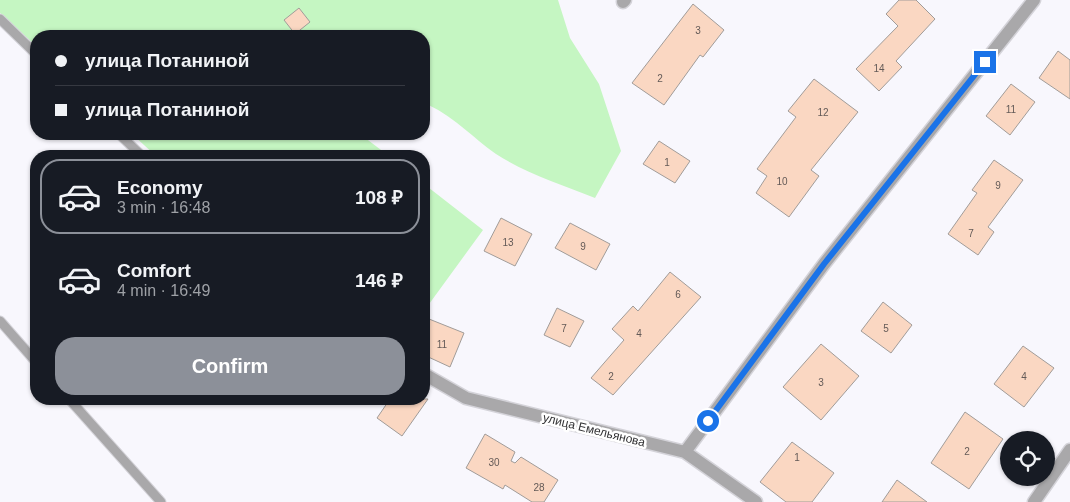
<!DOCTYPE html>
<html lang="en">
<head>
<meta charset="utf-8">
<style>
  body { margin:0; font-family:Arial,sans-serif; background:#242831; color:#f1f3f6; height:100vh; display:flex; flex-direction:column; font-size:19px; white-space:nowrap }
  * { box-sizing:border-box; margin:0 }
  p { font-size:16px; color:#9ea1a6 }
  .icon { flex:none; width:28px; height:28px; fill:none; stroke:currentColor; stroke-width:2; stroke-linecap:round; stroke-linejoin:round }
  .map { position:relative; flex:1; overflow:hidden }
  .drawer { position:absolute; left:30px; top:150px; width:400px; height:255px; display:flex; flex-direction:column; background:#171b24; border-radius:20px; box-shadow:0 1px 4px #0004 }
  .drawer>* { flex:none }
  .banner { position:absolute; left:30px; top:30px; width:400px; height:110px; border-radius:20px; box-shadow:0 1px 4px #0004; display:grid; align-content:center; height:110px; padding:0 25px; background:#171b24 }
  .controls { position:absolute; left:1000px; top:431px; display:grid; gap:10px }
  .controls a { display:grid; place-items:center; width:55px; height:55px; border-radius:50%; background:#171b24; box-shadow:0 1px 4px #0004; font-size:25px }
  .end { position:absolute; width:22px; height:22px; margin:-11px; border:6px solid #1a73e8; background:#fff; box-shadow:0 0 0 2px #fff }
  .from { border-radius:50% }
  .banner b { display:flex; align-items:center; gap:18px; height:48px; font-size:19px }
  .banner b+b { border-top:1px solid #363941 }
  .banner i { width:12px; height:12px; background:#f1f3f6 }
  ul { padding:9px 0 0; list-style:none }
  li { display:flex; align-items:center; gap:15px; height:75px; margin:0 10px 8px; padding:0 15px; border:2px solid transparent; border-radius:20px }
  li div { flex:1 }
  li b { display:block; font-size:19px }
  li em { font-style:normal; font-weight:800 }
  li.on { border-color:#8c9099 }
  li>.icon { width:45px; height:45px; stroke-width:1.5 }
  .cta { display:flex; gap:10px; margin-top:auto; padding:10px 25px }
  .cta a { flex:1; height:58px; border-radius:20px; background:#8c9099; color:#fff; font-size:20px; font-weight:800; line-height:58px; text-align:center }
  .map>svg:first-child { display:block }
</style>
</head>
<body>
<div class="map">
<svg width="1070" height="502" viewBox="0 0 1070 502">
  <rect width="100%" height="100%" fill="#f8f7fd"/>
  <path fill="#c5f6c2" d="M0 0H558L570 38 599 84 621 151 595 198C562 185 525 173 496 154 472 137 451 114 424 103V36H36V46L0 13Z
    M132 134H360L389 156H156Z
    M424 184 483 230 424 311Z"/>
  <path fill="#fad7c2" stroke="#a19c99" d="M899 0H916L935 19 896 61 902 67 879 91 856 69 898 26 886 14Z
    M693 4 724 30 703 57 700 55 664 105 632 83Z
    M299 8 310 22 295 34 284 20Z
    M1058 51 1070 60V99L1039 78Z
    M814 79 858 112 811 170 819 176 789 217 756 193 767 176 757 169 796 117 788 111Z
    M1011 84 1035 102 1010 135 986 116Z
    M659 141 690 161 675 183 643 164Z
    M994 160 1023 180 988 227 994 232 978 255 948 234 977 193 972 190Z
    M501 218 532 234 515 266 484 251Z
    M570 223 610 244 596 270 555 248Z
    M670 272 701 297 613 395 591 378 624 340 612 329 633 306 638 311Z
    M883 302 912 325 891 353 861 331Z
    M557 308 584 321 570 347 544 335Z
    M424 317 464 333 450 367 424 355Z
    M821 344 859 376 821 420 783 387Z
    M1023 346 1054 368 1024 407 994 384Z
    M390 399H428L402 436 377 418Z
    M965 412 1003 439 969 489 931 463Z
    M485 434 515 452 511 461 515 463 521 457 558 480 544 502H532L505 485 503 489 466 468Z
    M792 442 834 473 812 502H786L760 482Z
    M897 480 927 502H882Z"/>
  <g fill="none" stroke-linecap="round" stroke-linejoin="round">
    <g stroke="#d4d3d9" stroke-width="11">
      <path id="service" d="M0 19 36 54
        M119 134 142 156
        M0 321 36 362
        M69 399 161 502"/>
    </g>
    <g stroke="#d4d3d9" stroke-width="15">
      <path id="minor" d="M623 2 625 0
        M424 374 466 398 685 452 756 502
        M685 452 824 264 1034 0
        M1034 502 1070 450"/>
    </g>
    <use href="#service" stroke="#a9a8aa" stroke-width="9"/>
    <use href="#minor" stroke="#a9a8aa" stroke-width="12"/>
  </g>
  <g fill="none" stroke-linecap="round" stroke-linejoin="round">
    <path stroke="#1a73e8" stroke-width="6" d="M708 421 824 264 985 62"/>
  </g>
  <g text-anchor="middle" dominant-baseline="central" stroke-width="5" stroke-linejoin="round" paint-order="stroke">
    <g font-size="10" fill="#635a57">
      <text x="698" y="30">3</text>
      <text x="879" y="68">14</text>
      <text x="660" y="78">2</text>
      <text x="1011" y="109">11</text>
      <text x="823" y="112">12</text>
      <text x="667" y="162">1</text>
      <text x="782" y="181">10</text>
      <text x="998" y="185">9</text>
      <text x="971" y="233">7</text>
      <text x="508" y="242">13</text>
      <text x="583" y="246">9</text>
      <text x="678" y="294">6</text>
      <text x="564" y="328">7</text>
      <text x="886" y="328">5</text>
      <text x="639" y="333">4</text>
      <text x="442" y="344">11</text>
      <text x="611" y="376">2</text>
      <text x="1024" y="376">4</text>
      <text x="821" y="382">3</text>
      <text x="967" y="451">2</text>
      <text x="797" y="457">1</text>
      <text x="494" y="462">30</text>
      <text x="539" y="487">28</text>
    </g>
    <g font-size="12" fill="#313133" stroke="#fff">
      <text transform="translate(594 430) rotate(14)">улица Емельянова</text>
    </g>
  </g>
</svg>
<div class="controls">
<a><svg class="icon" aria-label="locate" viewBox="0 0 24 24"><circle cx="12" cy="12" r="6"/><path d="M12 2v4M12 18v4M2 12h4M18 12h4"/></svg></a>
</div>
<i class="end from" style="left:708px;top:421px"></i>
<i class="end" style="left:985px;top:62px"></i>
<div class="banner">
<b><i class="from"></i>улица Потаниной</b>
<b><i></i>улица Потаниной</b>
</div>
<section class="drawer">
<ul>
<li class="on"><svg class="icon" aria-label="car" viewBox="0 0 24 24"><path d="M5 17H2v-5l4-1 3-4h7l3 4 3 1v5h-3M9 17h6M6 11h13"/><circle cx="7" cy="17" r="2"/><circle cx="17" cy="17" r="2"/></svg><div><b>Economy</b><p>3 min · 16:48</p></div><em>108 ₽</em></li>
<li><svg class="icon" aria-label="car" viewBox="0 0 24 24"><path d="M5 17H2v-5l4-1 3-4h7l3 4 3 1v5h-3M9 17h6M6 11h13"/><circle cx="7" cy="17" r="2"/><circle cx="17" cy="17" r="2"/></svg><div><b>Comfort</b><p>4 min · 16:49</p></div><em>146 ₽</em></li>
</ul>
<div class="cta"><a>Confirm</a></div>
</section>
</div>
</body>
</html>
